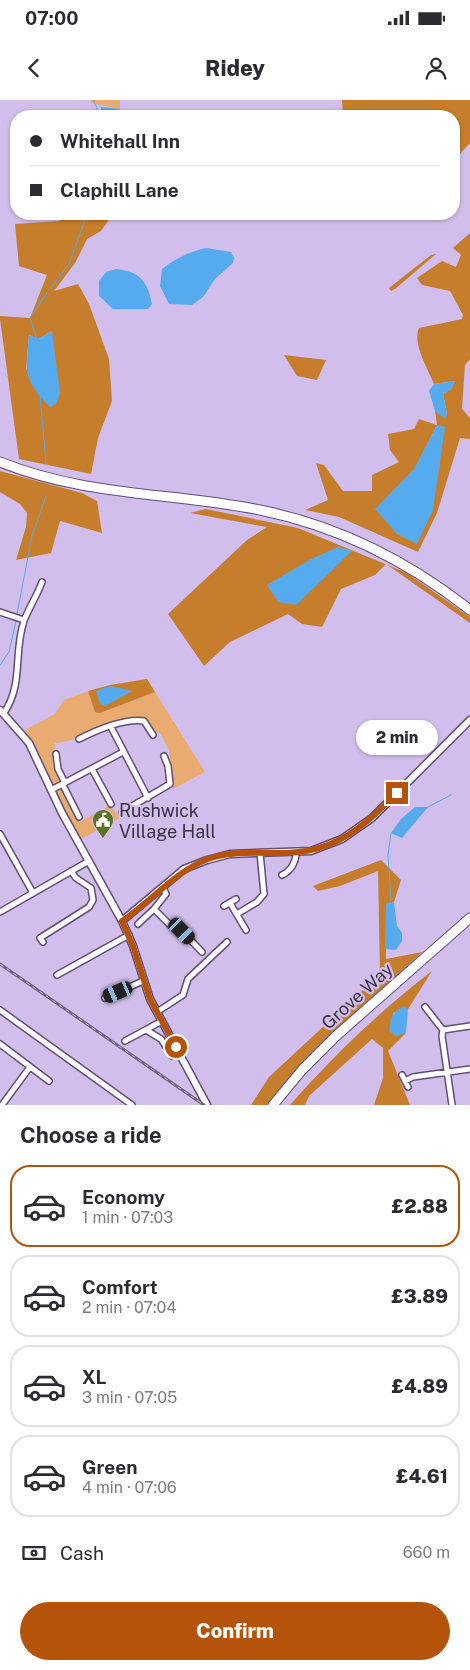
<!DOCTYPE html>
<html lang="en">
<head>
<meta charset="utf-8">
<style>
  body { margin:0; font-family:"Public Sans",sans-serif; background:#f7f7f7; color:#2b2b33; height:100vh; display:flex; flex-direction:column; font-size:19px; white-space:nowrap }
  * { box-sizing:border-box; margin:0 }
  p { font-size:16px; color:#7c7c81 }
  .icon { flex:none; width:28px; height:28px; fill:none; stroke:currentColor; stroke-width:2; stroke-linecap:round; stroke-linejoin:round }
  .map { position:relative; height:1005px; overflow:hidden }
  .drawer { display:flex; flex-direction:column; background:#fff; flex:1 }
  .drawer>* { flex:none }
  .hud { position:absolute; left:10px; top:10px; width:450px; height:110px; border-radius:20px; box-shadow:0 1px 4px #0004; display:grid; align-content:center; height:110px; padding:0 20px; background:#fff }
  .end { position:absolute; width:22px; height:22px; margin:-11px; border:6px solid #b45309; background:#fff; box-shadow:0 0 0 2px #fff }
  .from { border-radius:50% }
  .bubble { position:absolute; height:35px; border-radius:18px; background:#fff; box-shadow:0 1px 4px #0004; font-size:16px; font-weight:800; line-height:35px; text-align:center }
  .car { position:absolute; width:15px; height:30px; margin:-15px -8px; border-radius:6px; box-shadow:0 0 4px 1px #0007; background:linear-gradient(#222 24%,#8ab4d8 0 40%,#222 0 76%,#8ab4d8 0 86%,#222 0) }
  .hud b { display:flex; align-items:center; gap:18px; height:48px; font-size:19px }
  .hud b+b { border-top:1px solid #e1e1e2 }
  .hud i { width:12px; height:12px; background:#2b2b33 }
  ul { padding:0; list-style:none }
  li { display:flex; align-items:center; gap:15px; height:82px; margin:0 10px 8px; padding:0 10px; border:2px solid #e1e1e2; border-radius:20px }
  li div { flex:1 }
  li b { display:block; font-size:19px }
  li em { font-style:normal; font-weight:800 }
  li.on { border-color:#b45309 }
  li>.icon { width:45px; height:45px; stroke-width:1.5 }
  h2 { padding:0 20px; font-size:22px; line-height:60px }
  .pay { display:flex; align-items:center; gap:12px; height:55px; padding:0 20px; font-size:19px }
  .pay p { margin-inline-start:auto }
  .primary-button { display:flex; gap:10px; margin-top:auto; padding:10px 20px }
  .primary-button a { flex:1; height:58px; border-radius:30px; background:#b45309; color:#fff; font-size:20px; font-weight:800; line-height:58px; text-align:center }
  .status { display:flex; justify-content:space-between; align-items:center; height:35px; padding:0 25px; background:#fff; direction:ltr }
  .status svg { height:14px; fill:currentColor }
  header { display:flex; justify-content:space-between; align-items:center; height:65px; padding:0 20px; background:#fff; font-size:22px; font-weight:800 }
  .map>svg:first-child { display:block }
</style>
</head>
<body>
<div class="status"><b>07:00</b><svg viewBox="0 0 49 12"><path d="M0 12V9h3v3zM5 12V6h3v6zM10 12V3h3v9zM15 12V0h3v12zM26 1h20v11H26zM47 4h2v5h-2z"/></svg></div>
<header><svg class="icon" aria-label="back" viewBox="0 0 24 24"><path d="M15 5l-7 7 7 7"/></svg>Ridey<svg class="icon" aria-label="person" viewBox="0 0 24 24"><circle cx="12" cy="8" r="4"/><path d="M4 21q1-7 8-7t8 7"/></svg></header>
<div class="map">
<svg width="470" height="1005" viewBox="0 0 470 1005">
  <rect width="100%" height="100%" fill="#d2beec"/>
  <path fill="#e9ab6f" d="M90 0H120V9L91 3Z
    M88 591 95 611 100 613 155 592 205 672 173 689 169 650 160 633 153 631 145 618C136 619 126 619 118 621 96 628 77 642 55 643L54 668 79 722 109 706 122 717 81 739 66 712 25 630 55 614 64 600Z"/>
  <path fill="#c67e2c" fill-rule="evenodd" d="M342 0H470V43L454 60V16H343Z
    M62 114H113L101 131 87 139 75 163 54 191 78 184 89 204 109 259 112 301 98 338 91 374 19 359 0 219V216L30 218 47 175 19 166 15 124 59 121ZM52 231 26 270 29 235 38 239Z
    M470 133V259L465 265 462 309 470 318V339L460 338 437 413 418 452 339 417 305 410 328 400 316 363 324 365 343 391H372V375L399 362 390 350 388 334 414 329 419 319 437 325 435 311 445 318 447 314 443 294 451 289 455 281 434 284C428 269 412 243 419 228L462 219 463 215 450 191 422 185 417 178 442 161 456 167 461 155 453 148ZM437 325 440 354 439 370 376 409 413 372Z
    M436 154 395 189 391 191 389 188 431 155Z
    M284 255 326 260 317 280 297 276Z
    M0 371 82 393 97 401 102 433 60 421 51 453 16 460 26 427 27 413 20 404 0 392Z
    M206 409 298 428 407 473 470 517V523L386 464 375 475 341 489 322 527 302 524 288 514 230 542 204 566 168 514 247 440 267 427 190 413Z
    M147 579 155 592 100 613 95 612 88 591 110 585Z
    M381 760 401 780 394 802 386 805V859L422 852 296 971 267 1005H251L269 977 380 874 378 771 340 786 318 791 313 786Z
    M432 871 408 909 393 913V934L406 933 388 951 410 1005H374L383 978V948L372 939 309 996 305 1005H290C333 956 380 911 432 871Z"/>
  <path fill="#55abee" d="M101 7 120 9V16H100Z
    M206 148 231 152 234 158 233 163 215 179 203 197 192 205 169 204 160 186 162 169C176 158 189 152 206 148Z
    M116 169C140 172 147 180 152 204L148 209H113L99 196V181L106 172Z
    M52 231 60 293 56 304 50 307C22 278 26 273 29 235L38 239Z
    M455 281 451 289 443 294 447 314 445 319 435 311 429 291 434 284Z
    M437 325 445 327 433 410 417 444 397 434 375 409 414 369Z
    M338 447 352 451 296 505 278 502 267 485 311 459Z
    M110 586 132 591 105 606 100 604 96 591Z
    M415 707H428L402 738 391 733 401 719Z
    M394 802 397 826 402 833V841L396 850 385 849 386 805Z
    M404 907 408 909 406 933 396 936 389 931C391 918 391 911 404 907Z"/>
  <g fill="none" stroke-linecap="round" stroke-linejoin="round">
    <path stroke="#55abee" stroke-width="1" d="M93 0 97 8 96 16
      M49 190 69 164 87 114
      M37 239 30 218 47 193
      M40 295 46 363
      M17 514 32 436 46 396
      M0 565 9 552 16 521
      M428 707 451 695
      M386 805 391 801 388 755 391 733"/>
    <g stroke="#614f77" stroke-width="8">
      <path id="minor" d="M0 512 24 520
        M4 613C24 583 13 553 24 521 29 507 37 496 42 482
        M111 627 148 698
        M79 639C97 630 124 618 144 621L153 635
        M56 654 58 669 65 683
        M92 669 111 704
        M63 685 79 717
        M51 690 123 652
        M122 712 170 684 168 666 164 656
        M0 734 33 793
        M282 775C291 771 296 762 296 753
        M163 787 166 794 154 809 171 826 182 831 202 852
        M230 803 246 830
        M224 806 236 799
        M0 812 89 761
        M237 814 257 802 264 794 260 753
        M138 824 154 809
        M43 842 40 838 89 807 93 800 91 788 76 778 71 771
        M57 875 129 835
        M105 898 143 881
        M425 907 443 930
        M0 910 132 1005
        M157 912 183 895 188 879 227 842
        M146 930 161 939 172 956
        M443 930 442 936 452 1005
        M443 930 470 926
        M125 941 162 921
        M0 944 49 981
        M402 975 408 987
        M405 981 413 977 470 969
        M2 1005 30 967"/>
    </g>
    <g stroke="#614f77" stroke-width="9">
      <path id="tertiary" d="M0 610 29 643 62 713 122 821 133 846 150 899 207 1005
        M122 821 184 769 207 760 230 754 311 751 342 739 372 718 470 620"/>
    </g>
    <g stroke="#614f77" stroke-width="11">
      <path id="trunk" d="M0 362C88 397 170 392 260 410 339 426 408 461 470 510
        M273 1005 302 970 336 936 470 818"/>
    </g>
    <use href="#minor" stroke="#fff" stroke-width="5"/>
    <use href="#tertiary" stroke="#fff" stroke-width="6"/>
    <use href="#trunk" stroke="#fff" stroke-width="9"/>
    <g stroke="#6f637f" stroke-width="3">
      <path id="rail" d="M0 864 204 1005"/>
    </g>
    <use href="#rail" stroke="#d2beec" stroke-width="1" stroke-dasharray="4" stroke-linecap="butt"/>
  </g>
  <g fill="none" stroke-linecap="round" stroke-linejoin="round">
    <path stroke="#b45309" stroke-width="6" d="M176 947 150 899 133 846 122 821C152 801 174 772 208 759 231 751 256 753 279 753 333 754 361 729 397 693"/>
  </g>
  <defs>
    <g id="civic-pin" transform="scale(1.125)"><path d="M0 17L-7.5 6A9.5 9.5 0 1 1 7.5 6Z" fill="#5b7325" stroke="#d2beec"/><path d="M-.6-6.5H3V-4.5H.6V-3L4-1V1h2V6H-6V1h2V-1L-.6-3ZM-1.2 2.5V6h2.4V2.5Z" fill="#fff"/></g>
  </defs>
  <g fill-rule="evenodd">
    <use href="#civic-pin" x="103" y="720"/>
  </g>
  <g text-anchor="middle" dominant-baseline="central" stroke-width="4.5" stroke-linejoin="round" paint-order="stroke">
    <g font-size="18" fill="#383042" stroke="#d2beec" text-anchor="start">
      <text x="119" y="710">Rushwick<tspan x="119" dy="21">Village Hall</tspan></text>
    </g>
    <g font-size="18" fill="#383042" stroke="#d2beec">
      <text transform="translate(357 896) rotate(-42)">Grove Way</text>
    </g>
  </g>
</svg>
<i class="end from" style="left:176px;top:947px"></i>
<i class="end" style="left:397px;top:693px"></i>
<div class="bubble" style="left:356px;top:620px;width:82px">2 min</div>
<i class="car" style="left:182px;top:831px;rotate:135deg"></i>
<i class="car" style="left:118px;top:892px;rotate:247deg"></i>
<div class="hud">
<b><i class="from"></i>Whitehall Inn</b>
<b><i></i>Claphill Lane</b>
</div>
</div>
<section class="drawer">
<h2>Choose a ride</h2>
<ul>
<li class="on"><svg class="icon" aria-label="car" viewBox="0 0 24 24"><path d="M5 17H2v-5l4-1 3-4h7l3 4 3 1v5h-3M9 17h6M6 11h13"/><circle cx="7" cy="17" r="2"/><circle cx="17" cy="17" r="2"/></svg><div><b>Economy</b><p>1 min · 07:03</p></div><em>£2.88</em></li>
<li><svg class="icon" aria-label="car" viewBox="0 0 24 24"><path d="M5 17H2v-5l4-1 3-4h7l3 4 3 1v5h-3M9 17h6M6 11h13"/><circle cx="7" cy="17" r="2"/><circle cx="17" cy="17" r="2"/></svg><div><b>Comfort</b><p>2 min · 07:04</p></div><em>£3.89</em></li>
<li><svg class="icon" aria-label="car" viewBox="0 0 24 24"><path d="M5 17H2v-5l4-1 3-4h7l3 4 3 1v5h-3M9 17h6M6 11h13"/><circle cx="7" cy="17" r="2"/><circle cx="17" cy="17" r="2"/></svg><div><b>XL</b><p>3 min · 07:05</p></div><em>£4.89</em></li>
<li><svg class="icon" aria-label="car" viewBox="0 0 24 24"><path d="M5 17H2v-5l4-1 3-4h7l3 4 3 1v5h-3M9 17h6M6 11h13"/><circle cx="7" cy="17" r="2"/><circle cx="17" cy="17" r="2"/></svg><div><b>Green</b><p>4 min · 07:06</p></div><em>£4.61</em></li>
</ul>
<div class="pay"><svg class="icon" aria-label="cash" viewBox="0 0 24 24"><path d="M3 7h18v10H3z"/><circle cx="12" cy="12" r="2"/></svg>Cash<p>660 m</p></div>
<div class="primary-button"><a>Confirm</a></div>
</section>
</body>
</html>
